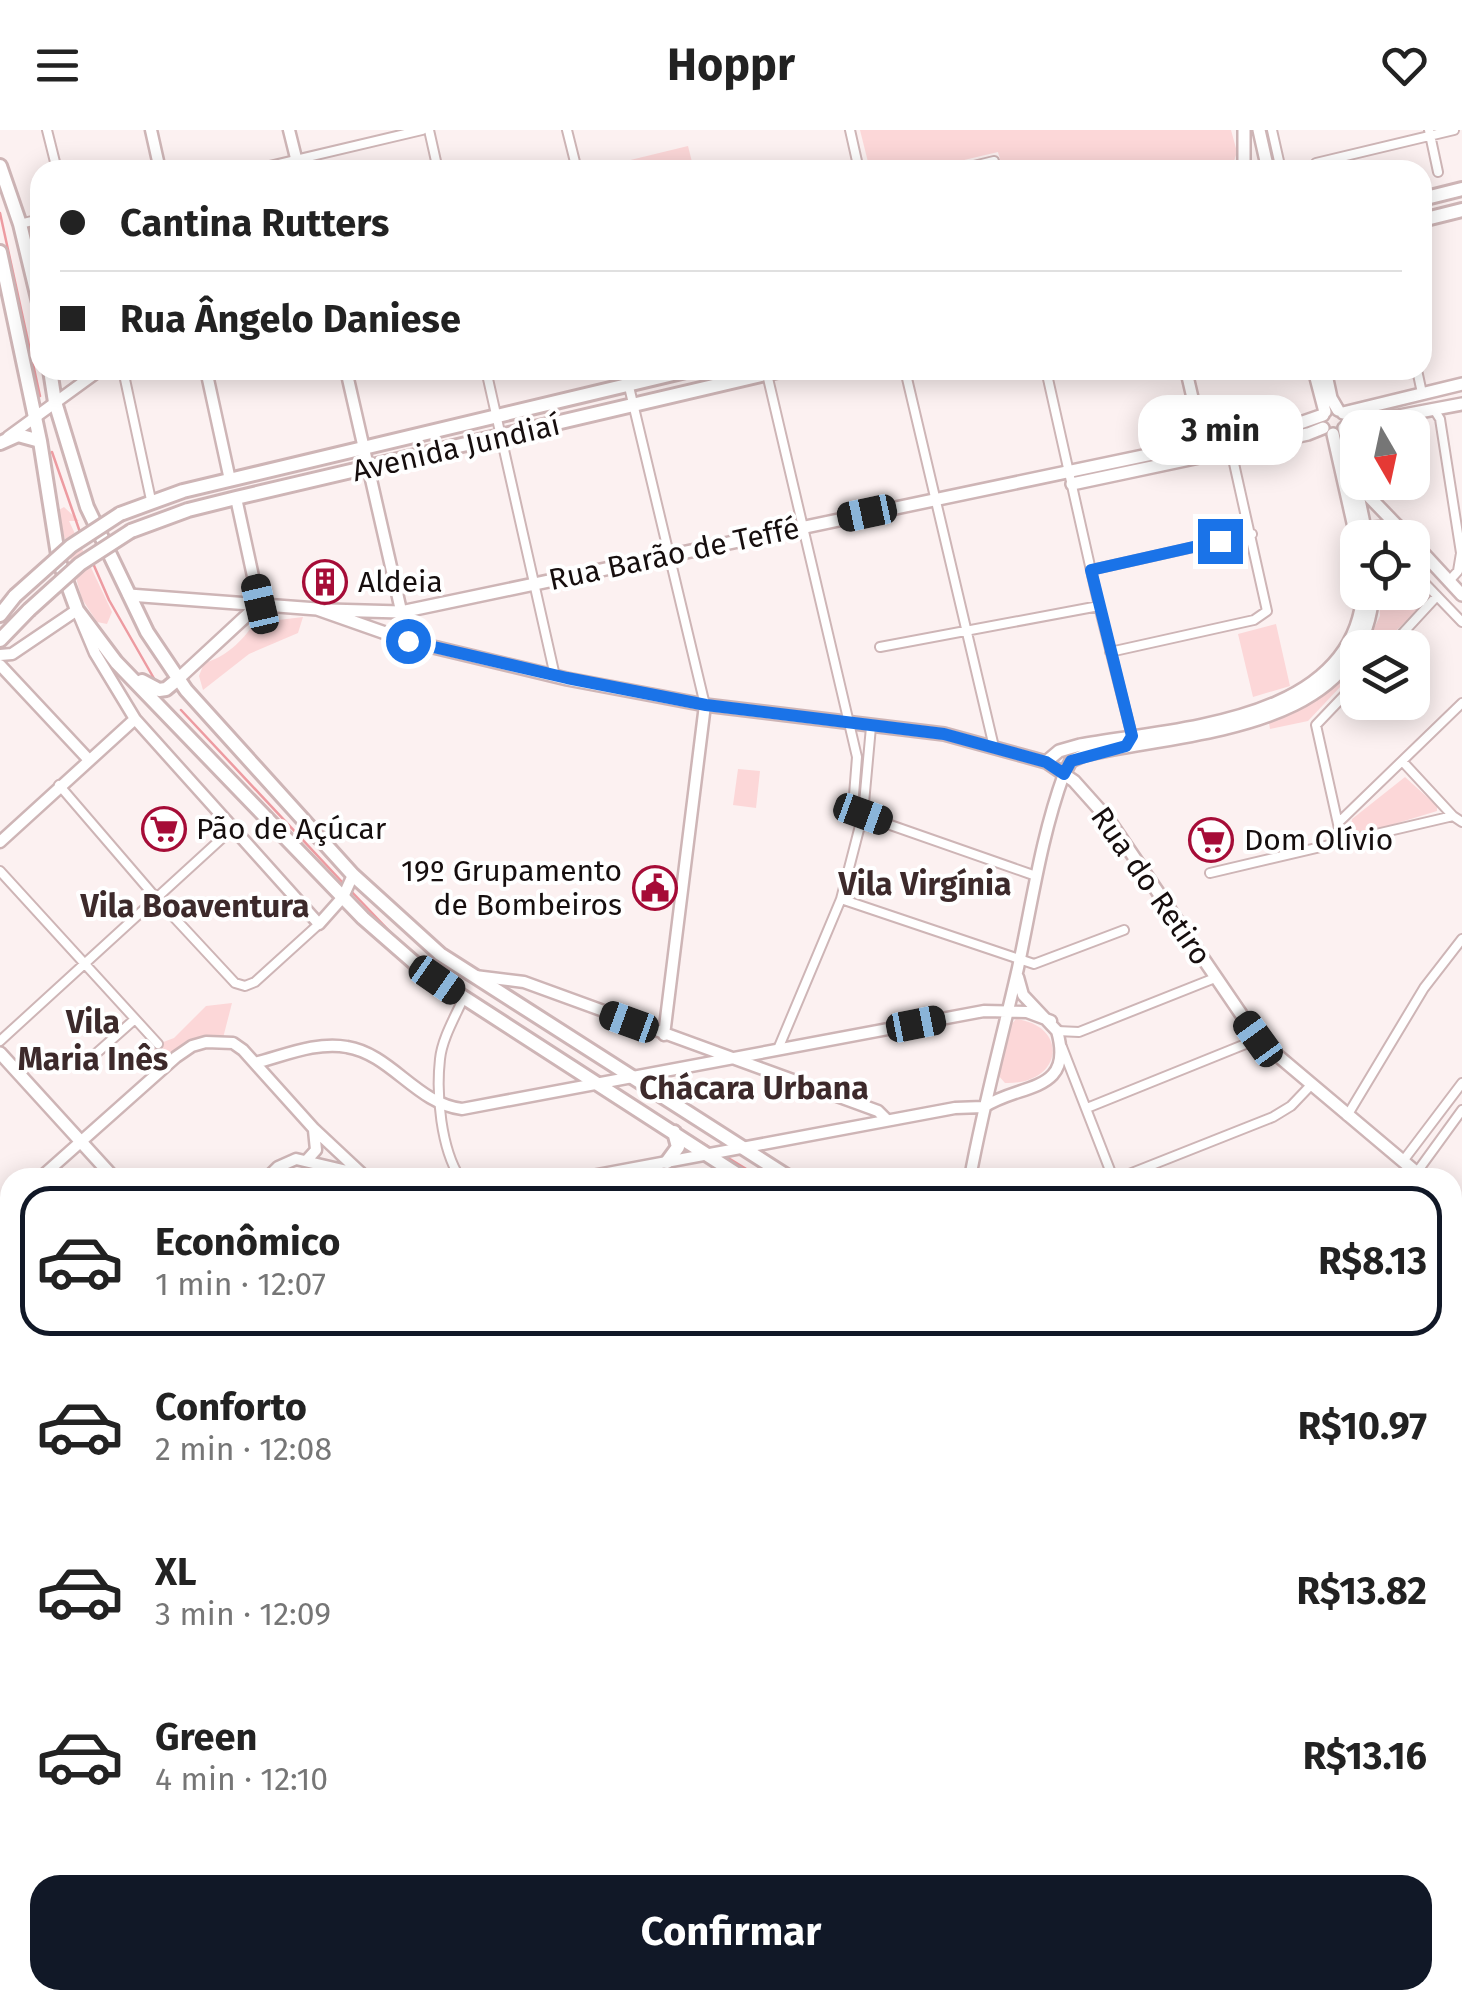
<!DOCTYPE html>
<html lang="pt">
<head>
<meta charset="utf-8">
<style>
  body { margin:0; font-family:"Fira Sans",sans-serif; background:#f2f2f2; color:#222; height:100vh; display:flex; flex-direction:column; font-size:38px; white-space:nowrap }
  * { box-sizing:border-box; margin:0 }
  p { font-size:32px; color:#767676 }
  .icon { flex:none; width:55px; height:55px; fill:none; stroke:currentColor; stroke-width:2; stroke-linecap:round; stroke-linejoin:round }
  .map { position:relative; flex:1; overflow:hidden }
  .sheet { position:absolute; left:0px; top:1038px; width:1462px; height:842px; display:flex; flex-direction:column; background:#fff; border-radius:30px 30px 0 0; box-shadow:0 5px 25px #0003 }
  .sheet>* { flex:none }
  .top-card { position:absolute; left:30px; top:30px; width:1402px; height:220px; border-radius:30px; box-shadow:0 5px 25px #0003; display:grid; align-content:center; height:220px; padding:0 30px; background:#fff }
  .needle { width:65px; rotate:171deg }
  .tools { position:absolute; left:1340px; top:280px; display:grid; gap:20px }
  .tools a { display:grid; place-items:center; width:90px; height:90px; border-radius:20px; background:#fff; box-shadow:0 5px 25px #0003; font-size:50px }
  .end { position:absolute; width:45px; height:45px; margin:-22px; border:12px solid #1a73e8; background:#fff; box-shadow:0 0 0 5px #fff }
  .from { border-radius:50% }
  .bubble { position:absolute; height:70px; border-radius:30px; background:#fff; box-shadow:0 5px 25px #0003; font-size:32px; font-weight:700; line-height:70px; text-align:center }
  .car { position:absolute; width:30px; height:60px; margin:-30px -15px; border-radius:12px; box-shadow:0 0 8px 2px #0007; background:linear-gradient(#222 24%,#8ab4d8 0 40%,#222 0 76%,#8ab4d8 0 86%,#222 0) }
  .top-card b { display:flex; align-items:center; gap:35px; height:95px; font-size:38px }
  .top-card b+b { border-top:2px solid #e0e0e0 }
  .top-card i { width:25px; height:25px; background:#222 }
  ul { padding:18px 0 0; list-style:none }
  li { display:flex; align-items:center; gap:30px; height:150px; margin:0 20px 15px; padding:0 10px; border:5px solid transparent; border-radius:30px }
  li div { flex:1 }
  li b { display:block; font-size:38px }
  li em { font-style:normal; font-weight:700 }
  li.selected { border-color:#111827 }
  li>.icon { width:90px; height:90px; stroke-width:1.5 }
  .action { display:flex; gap:20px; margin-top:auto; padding:20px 30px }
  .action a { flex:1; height:115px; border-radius:30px; background:#111827; color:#fff; font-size:40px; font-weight:700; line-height:115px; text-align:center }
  header { display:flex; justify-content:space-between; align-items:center; height:130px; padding:0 30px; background:#fff; font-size:45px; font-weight:700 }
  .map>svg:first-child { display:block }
</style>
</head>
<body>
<header><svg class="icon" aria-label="menu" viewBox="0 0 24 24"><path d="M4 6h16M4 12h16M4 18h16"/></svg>Hoppr<svg class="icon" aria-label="heart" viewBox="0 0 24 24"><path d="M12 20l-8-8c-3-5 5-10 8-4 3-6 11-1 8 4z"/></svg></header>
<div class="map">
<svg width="1462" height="1879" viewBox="0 0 1462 1879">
  <rect width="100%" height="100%" fill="#fcf1f1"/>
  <path fill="#fcd7d8" d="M860 0H1231L1237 22 1231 40H1003L998 22 922 40H870Z
    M688 16 694 40H619L618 33Z
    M64 377 79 391H69L112 482 107 494 97 492 82 469 57 381Z
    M1413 460 1430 468 1379 517H1365L1380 486 1379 463 1412 462Z
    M303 487 298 503 249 524 203 560 199 546 204 533C224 528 243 511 254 493Z
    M1276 494 1290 556 1253 567 1238 504Z
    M1357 528V539L1308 591 1270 599 1269 593C1307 580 1334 561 1357 528Z
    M738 639 760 641 756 678 733 675Z
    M1405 647 1437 676V681L1365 703H1356L1351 698 1352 689Z
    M232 873 223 908 184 915 157 940 147 929 158 914 174 908 206 876Z
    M1016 889C1070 896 1063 955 1005 953L998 945 1009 897Z"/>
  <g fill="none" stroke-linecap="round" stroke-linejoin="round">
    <path stroke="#ed9ba1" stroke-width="2.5" d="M0 83 40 266
      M52 322 81 405
      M92 431 109 470 156 552
      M181 580 344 754
      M350 760 396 808
      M678 998 714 1020
      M725 1026 761 1048
      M1452 1509 1462 1527"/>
    <g stroke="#ceb5b6" stroke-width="12">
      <path id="minor" d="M47 0 57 40
        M429 0 438 40
        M567 0 577 40
        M850 0 859 40
        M1272 0 1281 40
        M1429 0 1438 42
        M1316 33 1454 0
        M253 40 422 0
        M957 40 994 31 996 40
        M20 94 40 89
        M123 240 151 370
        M486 240 555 546
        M625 240 705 575
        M905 240 994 617
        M1046 240 1099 476 1132 606
        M1417 240 1422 263
        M767 244 857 627 853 678 856 683 1036 746
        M1435 281 1440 289 1461 423 1458 441 1449 451
        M1091 440 1252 404
        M1412 440 1462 492
        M880 517 1099 476
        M1389 518 1437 466
        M1110 522 1254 490 1267 481 1231 320
        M1403 632 1453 686
        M59 655 157 769 235 853 245 856 255 852 319 794
        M1338 693 1462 573
        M1342 712 1316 595 1358 551
        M0 741 158 914
        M1210 743 1453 686 1462 692
        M841 769 1034 834 1124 800
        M1057 901 1079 902 1215 848
        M0 911 232 699
        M1062 917 1113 1048
        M778 919 841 769 863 684 871 597
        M82 936 135 889
        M1087 978 1258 909
        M1347 986 1424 858 1462 809
        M1403 1031 1462 953
        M1417 1042 1462 980
        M460 1048C441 1018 436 965 440 929 442 909 455 887 463 869
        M1119 1048 1273 987 1291 976 1312 954
        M1452 1341 1462 1329
        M1452 1448 1462 1436
        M0 1451 10 1443
        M0 1511 10 1496
        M0 1631 10 1618
        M285 1870 298 1879
        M404 1870 417 1879
        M606 1870 609 1879
        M721 1870 724 1879
        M834 1870 837 1879
        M1001 1870 1003 1879
        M909 1871 916 1870
        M366 1879 373 1870
        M581 1879 590 1870"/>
    </g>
    <g stroke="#ceb5b6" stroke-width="15">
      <path id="tertiary" d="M151 0 160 40
        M289 0 299 40
        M206 240 230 350
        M346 240 408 511
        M1186 240 1204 317
        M8 307 100 240
        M236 368 259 474
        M0 525 12 524 77 480 95 523 135 589 319 794 343 767 353 745
        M0 535 89 630
        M0 712 135 589
        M475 846 524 852 878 981 887 990
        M664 905 705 575
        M255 933C283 926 317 911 347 917 391 924 417 974 462 979L984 881 1027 882 1051 891
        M984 977C1019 953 1075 964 1057 901L1023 865 1018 847
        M306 1031 316 1020 314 1000
        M40 1048 176 927 192 916 206 912 233 913 243 920 314 999 361 1043
        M267 1048 278 1037 296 1029 377 1048
        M581 1048 955 978 983 977
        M970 1048C983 977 1002 908 1018 838 1032 773 1041 707 1064 644
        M0 1083 10 1074
        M1452 1181 1462 1169
        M0 1251 10 1262
        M0 1286 10 1277
        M0 1358 10 1364
        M0 1828 10 1820"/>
    </g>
    <g stroke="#ceb5b6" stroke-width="16">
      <path id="secondary" d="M1259 0 1268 40
        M1244 40V0
        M1314 240 1325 282
        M1325 240 1331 268 1338 280
        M1343 283 1462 254
        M1346 296 1462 274
        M1344 298 1367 408
        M1333 304 1358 415
        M1356 353 1409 408
        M1072 354 1308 304 1323 298
        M1367 406 1373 398 1398 396
        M1412 411 1462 465
        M129 465 317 479 408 511 567 549 705 575 944 604 1046 632 1074 651 1108 689 1258 909 1423 1048
        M328 480 401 482 1300 293 1323 285
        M178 549 259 474
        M1046 632 1059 621 1080 615C1175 598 1355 593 1363 462
        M1064 644 1071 631 1084 625C1186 601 1364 603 1373 462
        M0 923 114 1048
        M1452 1072 1462 1079
        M0 1089 10 1100
        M0 1483 10 1491
        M1452 1559 1462 1547
        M0 1799 10 1809
        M64 1870 71 1879"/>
    </g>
    <g stroke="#ceb5b6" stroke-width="18">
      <path id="primary" d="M0 36 20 94 40 177
        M1422 69 1462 59
        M1422 90 1462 80
        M0 122 40 311 59 431 77 480 116 532 363 788 426 843 743 1048
        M50 240 55 272 87 377 147 502 186 560 353 745 440 824 790 1048
        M0 313 18 305 40 311
        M120 384 183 361 690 240
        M131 401 188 380 236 368 782 240
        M0 485 15 466
        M0 510 29 480
        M142 551 159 560 166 559 178 549
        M667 1032 678 1017 674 1002
        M1452 1485 1462 1501
        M1452 1537 1462 1550
        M1452 1572 1462 1569
        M1252 1870 1256 1879
        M1271 1870 1277 1879
        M222 1879 229 1870"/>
    </g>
    <use href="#minor" stroke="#fff" stroke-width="8"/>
    <use href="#tertiary" stroke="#fff" stroke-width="10"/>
    <use href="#secondary" stroke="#fff" stroke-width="11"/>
    <use href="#primary" stroke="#fff" stroke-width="12"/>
    <g stroke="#ceb5b6" stroke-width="18" stroke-linecap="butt">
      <path id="primary-bridge" d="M15 466 71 416 120 384
        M29 480 80 434 131 401"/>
    </g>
    <use href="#primary-bridge" stroke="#fff" stroke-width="12"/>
  </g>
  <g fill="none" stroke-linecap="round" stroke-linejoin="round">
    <path stroke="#1a73e8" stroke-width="12" d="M408 511 567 548 706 575 944 604 1046 632 1064 644 1071 631 1126 616 1132 606 1091 440 1220 411"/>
  </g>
  <defs>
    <g id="building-ring" transform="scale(2.25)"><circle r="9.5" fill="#fff" stroke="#a60c37" stroke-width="1.5"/><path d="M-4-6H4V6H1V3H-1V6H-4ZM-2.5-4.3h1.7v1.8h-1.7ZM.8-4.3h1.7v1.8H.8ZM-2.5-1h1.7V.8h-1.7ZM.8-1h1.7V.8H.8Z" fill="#a60c37"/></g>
    <g id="supermarket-ring" transform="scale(2.25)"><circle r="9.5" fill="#fff" stroke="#a60c37" stroke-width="1.5"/><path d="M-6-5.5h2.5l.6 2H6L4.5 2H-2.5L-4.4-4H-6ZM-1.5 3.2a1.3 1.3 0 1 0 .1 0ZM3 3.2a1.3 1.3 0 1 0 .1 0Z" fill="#a60c37"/></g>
    <g id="civic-ring" transform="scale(2.25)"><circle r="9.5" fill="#fff" stroke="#a60c37" stroke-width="1.5"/><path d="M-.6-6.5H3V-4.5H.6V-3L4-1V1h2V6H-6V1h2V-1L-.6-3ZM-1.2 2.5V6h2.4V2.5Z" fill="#a60c37"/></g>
  </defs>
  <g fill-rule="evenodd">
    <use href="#building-ring" x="325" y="452"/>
    <use href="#supermarket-ring" x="164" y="699"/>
    <use href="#supermarket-ring" x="1211" y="710"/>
    <use href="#civic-ring" x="655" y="758"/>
  </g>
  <g text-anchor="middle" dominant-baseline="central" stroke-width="8" stroke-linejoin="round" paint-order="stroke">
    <g font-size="30" fill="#160e0e" stroke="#fff">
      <text transform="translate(456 318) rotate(-13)">Avenida Jundiaí</text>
      <text transform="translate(674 424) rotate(-12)">Rua Barão de Teffé</text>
      <text transform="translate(1151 756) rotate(55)">Rua do Retiro</text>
    </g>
    <g font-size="30" fill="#160e0e" stroke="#fff" text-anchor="start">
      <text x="358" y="452">Aldeia</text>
      <text x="196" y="699">Pão de Açúcar</text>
      <text x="1244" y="710">Dom Olívio</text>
      <text x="622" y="741" text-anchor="end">19º Grupamento<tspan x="622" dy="34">de Bombeiros</tspan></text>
    </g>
    <g font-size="32" font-weight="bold" fill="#3d2a2b" stroke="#fff">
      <text x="925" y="754">Vila Virgínia</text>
      <text x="195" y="776">Vila Boaventura</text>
      <text x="93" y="892">Vila<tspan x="93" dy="37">Maria Inês</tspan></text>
      <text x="754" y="958">Chácara Urbana</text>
    </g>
  </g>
</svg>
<div class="tools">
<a><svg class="needle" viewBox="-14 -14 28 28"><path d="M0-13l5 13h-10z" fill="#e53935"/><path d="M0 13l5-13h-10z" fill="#767676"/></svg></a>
<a><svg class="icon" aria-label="locate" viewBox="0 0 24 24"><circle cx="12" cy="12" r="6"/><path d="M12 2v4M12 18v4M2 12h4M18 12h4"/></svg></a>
<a><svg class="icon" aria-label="layers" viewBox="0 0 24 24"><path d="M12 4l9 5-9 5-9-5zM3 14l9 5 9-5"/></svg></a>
</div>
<i class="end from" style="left:408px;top:511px"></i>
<i class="end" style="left:1220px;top:411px"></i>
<div class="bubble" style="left:1138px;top:265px;width:165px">3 min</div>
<i class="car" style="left:867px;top:383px;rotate:258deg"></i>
<i class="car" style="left:260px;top:474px;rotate:347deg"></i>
<i class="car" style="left:863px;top:684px;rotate:110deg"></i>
<i class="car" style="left:437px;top:850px;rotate:125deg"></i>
<i class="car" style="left:629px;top:892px;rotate:290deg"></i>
<i class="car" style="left:916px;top:894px;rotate:79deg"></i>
<i class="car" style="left:1258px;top:909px;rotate:324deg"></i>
<div class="top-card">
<b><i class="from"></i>Cantina Rutters</b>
<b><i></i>Rua Ângelo Daniese</b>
</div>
<section class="sheet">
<ul>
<li class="selected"><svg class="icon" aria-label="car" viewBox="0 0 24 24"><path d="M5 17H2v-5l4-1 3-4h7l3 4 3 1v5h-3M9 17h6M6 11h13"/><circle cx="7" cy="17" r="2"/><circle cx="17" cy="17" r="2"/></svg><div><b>Econômico</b><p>1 min · 12:07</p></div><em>R$8.13</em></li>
<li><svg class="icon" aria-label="car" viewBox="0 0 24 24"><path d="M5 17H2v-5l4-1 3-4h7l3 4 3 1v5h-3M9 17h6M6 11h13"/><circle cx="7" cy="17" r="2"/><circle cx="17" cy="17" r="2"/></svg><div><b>Conforto</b><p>2 min · 12:08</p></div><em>R$10.97</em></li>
<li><svg class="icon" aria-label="car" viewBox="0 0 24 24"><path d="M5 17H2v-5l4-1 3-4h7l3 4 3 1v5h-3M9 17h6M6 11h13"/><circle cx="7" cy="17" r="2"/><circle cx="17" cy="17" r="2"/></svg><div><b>XL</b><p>3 min · 12:09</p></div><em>R$13.82</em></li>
<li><svg class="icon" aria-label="car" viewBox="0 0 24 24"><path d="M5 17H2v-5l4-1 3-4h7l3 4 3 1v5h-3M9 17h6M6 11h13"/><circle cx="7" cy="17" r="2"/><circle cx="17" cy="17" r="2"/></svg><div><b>Green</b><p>4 min · 12:10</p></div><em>R$13.16</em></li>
</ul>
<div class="action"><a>Confirmar</a></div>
</section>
</div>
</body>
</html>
